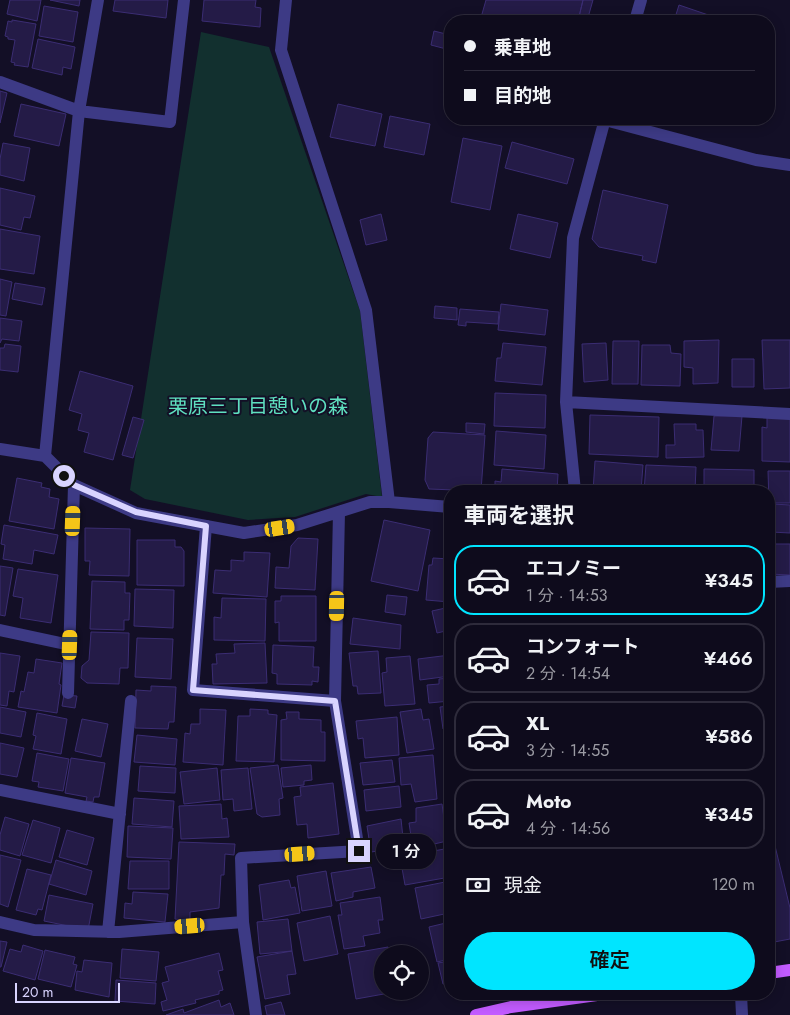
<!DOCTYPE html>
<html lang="ja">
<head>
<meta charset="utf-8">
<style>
  body { margin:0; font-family:Jost,"Noto Sans JP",sans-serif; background:#171425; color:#f1f3f6; height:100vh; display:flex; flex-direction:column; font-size:19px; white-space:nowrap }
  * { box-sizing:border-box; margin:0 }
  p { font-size:16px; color:#9b9ba3 }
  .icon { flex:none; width:28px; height:28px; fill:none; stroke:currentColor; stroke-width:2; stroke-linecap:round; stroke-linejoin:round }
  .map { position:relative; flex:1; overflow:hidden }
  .drawer { position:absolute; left:444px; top:485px; width:331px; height:515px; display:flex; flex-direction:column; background:#0e0b1c; border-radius:20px; box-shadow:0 2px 12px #0003,0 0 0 1px #2e2b3b }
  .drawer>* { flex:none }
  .banner { position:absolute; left:444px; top:15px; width:331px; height:110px; border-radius:20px; box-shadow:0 2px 12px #0003,0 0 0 1px #2e2b3b; display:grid; align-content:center; height:110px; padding:0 20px; background:#0e0b1c }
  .buttons { position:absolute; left:374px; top:945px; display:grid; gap:10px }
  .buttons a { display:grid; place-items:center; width:55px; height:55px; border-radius:50%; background:#0e0b1c; box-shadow:0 2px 12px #0003,0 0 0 1px #2e2b3b; font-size:25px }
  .scale { position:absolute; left:15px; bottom:12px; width:105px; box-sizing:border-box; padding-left:5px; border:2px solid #d9d4ff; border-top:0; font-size:14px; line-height:18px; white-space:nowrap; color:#d9d4ff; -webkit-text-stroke:4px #130f26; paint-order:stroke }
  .end { position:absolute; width:22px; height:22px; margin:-11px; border:6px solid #d9d4ff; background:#111; box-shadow:0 0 0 2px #111 }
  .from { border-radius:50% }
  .bubble { position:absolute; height:35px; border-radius:18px; background:#0e0b1c; box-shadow:0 2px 12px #0003,0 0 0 1px #2e2b3b; font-size:16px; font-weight:600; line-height:35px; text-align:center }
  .car { position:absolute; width:15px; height:30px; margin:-15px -8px; border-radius:6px; box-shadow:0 0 4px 1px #0007; background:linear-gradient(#f5c518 24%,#345 0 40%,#f5c518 0 76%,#345 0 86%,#f5c518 0) }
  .banner b { display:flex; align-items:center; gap:18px; height:48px; font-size:19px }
  .banner b+b { border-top:1px solid #2e2b3b }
  .banner i { width:12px; height:12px; background:#f1f3f6 }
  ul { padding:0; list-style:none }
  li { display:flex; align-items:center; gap:15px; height:70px; margin:0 10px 8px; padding:0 10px; border:2px solid #2e2b3b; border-radius:20px }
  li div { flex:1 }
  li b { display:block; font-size:19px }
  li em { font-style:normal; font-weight:600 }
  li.active { border-color:#00e5ff }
  li>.icon { width:45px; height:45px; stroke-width:1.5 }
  h2 { padding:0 20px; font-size:22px; line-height:60px }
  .pay { display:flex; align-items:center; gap:12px; height:55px; padding:0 20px; font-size:19px }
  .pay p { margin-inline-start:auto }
  .primary-button { display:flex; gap:10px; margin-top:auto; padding:10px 20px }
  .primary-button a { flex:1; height:58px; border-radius:30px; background:#00e5ff; color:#111; font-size:20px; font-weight:600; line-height:58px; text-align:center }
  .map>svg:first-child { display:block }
</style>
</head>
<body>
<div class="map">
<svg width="790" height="1015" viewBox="0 0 790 1015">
  <rect width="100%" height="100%" fill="#130f26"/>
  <path fill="#12302f" d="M201 32 269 47 360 311 382 497 366 494 295 517 248 520 145 499 130 490Z"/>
  <path fill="#241b47" stroke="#3b2d73" d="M10 0H41L37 21 7 14Z
    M50 0H80L79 6Z
    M115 0H168L166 18 113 11Z
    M204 0H256L255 7 261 8 260 27 202 21Z
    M486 0H583L578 21H480Z
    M583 0H593L587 21H578Z
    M679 5 723 20V21H674Z
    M44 6 78 12 73 42 39 36Z
    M12 20 36 24 28 67 14 65 15 63 11 62 15 40 8 39V37L5 36 8 21 12 22Z
    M434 31 450 35V50L431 45Z
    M38 39 75 47 71 69 63 67 62 75 32 68Z
    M0 91 7 93 0 123Z
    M21 104 66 114 59 146 14 136Z
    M338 104 382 114 375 146 330 137Z
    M390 116 430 124 424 155 384 147Z
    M463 138 502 146 490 210 451 202Z
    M512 142 574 159 567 184 505 168Z
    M3 143 30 148 24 181 0 175V159Z
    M0 188 35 196 30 218 24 217 21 230 0 225Z
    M603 190 668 205 656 263 642 260 643 256 599 247 592 239Z
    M381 214 387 240 366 245 360 220Z
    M518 214 558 223 550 258 510 249Z
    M0 229 40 236 34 274 0 269Z
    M0 279 12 282 6 316 0 315Z
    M15 283 45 288 42 305 12 299Z
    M501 304 548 310 545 335 498 330Z
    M435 306 457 308V320L434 318Z
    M460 309 499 312 498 324 466 322V326L458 325Z
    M0 318 22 321 19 341 2 339 0 343Z
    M719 340 718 383 693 384V368L684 367V341Z
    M762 340H790V388L764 389Z
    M613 341H639L638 384H612Z
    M503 343 546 347 542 385 495 381 497 358H501Z
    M606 343 608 380 584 382 582 344Z
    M5 344 21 346 18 372 0 370V348H4Z
    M642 345H670L671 353 681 354 680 386 641 385Z
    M732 359H754V387H732Z
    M80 371 133 386 113 460 84 452 89 433 78 430 82 414 69 410Z
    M495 393 546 395 545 428 494 426Z
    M590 415 659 417 658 457 589 454Z
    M714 416H742L739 451 711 450Z
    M133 417 144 420 133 458 122 455Z
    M767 417 790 418V462L762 461V427L767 428Z
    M466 423 485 424 484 434 466 432Z
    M674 424H696V430H703L704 457 666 458V445H675Z
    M496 431 546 435 544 469 494 465Z
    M433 432 485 435 481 491 429 489 425 480 428 438Z
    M595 461 643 465 641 491H593Z
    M646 465 696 467 695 491H644Z
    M502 469 558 474 557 491H495V481L501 482Z
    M704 469 754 470V491H704Z
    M768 471H790V503H769Z
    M17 478 42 483 41 487 50 489 49 497 59 499 54 529 9 521Z
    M772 504 790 505V533L771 532Z
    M384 520 430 530 418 591 371 581Z
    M4 525 58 535 54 554 34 550 32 564 3 559 5 545 1 544Z
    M85 528 130 529 129 576 89 575 90 561H85Z
    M298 538 318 539 315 590 275 588 276 567 289 568 291 546Z
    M137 540H175V547H181L184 551V586L137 585Z
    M769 544H790V575L769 574Z
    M244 552 270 553 267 597 213 593 215 570 231 571V560L244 561Z
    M433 558 450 559V602L426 600 429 565H432Z
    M0 566 13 568 5 616 0 615Z
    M18 569 58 575 51 623 20 618 23 598 13 596Z
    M92 581 125 582V593H130L129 620H124V630L90 629Z
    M135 589 174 590 173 628 134 626Z
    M387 595 407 597 405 615 385 612Z
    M281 596H316V641H279V622L275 623V601H281Z
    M222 598 266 599 265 641 214 640V617L221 618Z
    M450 607V630L437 633 432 611Z
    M353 618 401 625 400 649 350 644Z
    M91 632 129 633 128 668H120L119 684 87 683 81 678 82 666 89 660Z
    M137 638 173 639 171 679 135 677Z
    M265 643 267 683 213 684 212 664H217L216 654 235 653 234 644Z
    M273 645 314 647 313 667H319L318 682 312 681V685L277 684V674L272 673Z
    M378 651 381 693 358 694 357 686H353L349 653Z
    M0 653 20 656 14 692 9 691 7 706 0 705Z
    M450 655V676L420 680 418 659Z
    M410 656 415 704 385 706 382 673 387 672 386 658Z
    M36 659 62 663 59 684 61 685 57 713 18 707 21 691 24 692 28 672 34 673Z
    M450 678V701L429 703 427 685 439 684V679Z
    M151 686 176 687 174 722H169L168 729 135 728 136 690 151 691Z
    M64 695 77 696 75 708 62 706Z
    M450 706V728L443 729 440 707Z
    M0 707 26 712 21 737 0 733Z
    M200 709 226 710 223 765 183 762 185 733 190 734 191 724H200Z
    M250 709 268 710V714L277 715 274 762 236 761 238 716H250Z
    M421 709 423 720 429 719 434 749 407 753 400 712Z
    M286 712H299V719L321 720V732H325V761L281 760V720L287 719Z
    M37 713 67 719 61 754 33 749 36 736 33 735Z
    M397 717 399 755 365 758 363 738 358 739 356 721Z
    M82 719 108 724 101 757 75 751Z
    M450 730V756H447L444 731Z
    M137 735 177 739 175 765 134 762Z
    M0 743 24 748 17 777 0 774Z
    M37 753 69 759 63 791 38 787 39 782 32 781Z
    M433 755 437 799 415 802 411 784 401 785 399 758Z
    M71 758 105 763 99 797H94L93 802 86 801 87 797 65 793Z
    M445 759H450V776H447Z
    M392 760 395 782 363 785 360 763Z
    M278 765 283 798 279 799 280 815 262 817 257 814 250 768Z
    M311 765 312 780 304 781V785L283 787 281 768Z
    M140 766 176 768 175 793 138 791Z
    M217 768 220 800 184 804 180 772Z
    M248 768 252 809 234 811 233 799 223 800 221 770Z
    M333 783 339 834 308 838 307 824 297 825 294 797 301 796 300 787Z
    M399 786 401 807 366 811 364 790Z
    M134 798 174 801 172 827 132 824Z
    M221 804 222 819 227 818 229 837 181 839 179 806Z
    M442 804 447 841 413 849 409 823 416 822V808Z
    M5 817 29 824 20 856 0 850V835Z
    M401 819 404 847 371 852 367 826Z
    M33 820 60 828 51 863 22 855Z
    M769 821 790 908V939L769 943Z
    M128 826 173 828 171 859 127 857Z
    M67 830 94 838 87 865 59 857Z
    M179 842 235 844 234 855 225 854 224 875H221L219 908 190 912V921L175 919Z
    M450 848V877L405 885 400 857Z
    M0 855 21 860 8 907 0 904Z
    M56 860 92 871 86 895 49 884Z
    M130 861H169V889H128Z
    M371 867 375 888 353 892V897L336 901 331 873Z
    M27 869 51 875 42 910 38 909 36 915 16 910Z
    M326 871 332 906 302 911 297 876Z
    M289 880 291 888 295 887 300 913 263 920 259 885Z
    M450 881V917L449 913 421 919 415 888Z
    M133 892 168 894 165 922 124 918 125 903 132 904Z
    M49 895 93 904 88 930 44 921Z
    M380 897 383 920H378L380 933 363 936 365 946 344 949 338 915H342L340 903Z
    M330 916 338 954 304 961 297 923Z
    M288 919 292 951 260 954 257 922Z
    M450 922V959L437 962 429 927Z
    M0 941 7 942 1 967H0Z
    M23 945 43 951 35 980 3 971 10 949 21 952Z
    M388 947 389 954H382V991L395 992 356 999 348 954Z
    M122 949 159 952 156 981 120 978Z
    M45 950 75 957 73 964 77 965 71 987 38 979Z
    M292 951 296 974 287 975 290 994 265 999 257 957Z
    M219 953 223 970 218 971 223 990 219 991V994L195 1000 196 1003 163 1011 161 1002 167 1000 162 983 169 981 165 967Z
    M84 960 112 963 109 997 75 990 77 971 82 972Z
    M450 961V983L443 984 438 963Z
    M116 980 156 983 155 1004 115 1001Z
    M219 1000 221 1007 230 1003 234 1015H166L183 1009 184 1013Z
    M281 1002 285 1015H267L265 1006Z"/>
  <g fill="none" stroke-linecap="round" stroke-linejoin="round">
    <path stroke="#3d3a85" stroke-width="12" d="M206 526 193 690 335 701
      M0 790 120 814
      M0 922 34 930 119 932 243 922
      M108 932 131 701"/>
    <path stroke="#3d3a85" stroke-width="12" d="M286 0 281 50 366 310 389 502
      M635 21 641 0
      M0 82 79 111 170 122 184 0
      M605 120 756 160 790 165
      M566 402 790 414
      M0 449 45 456 74 485 136 513 244 533 297 525 370 502H389L450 507
      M45 456 79 111 98 0
      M575 491 566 402 573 238 605 119
      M769 582 790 581
      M0 630 70 645
      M68 693 74 485
      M741 994 742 1015
      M256 1015 243 922 241 858 359 851 335 701 339 512"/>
    <path stroke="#c25bff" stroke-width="12" d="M769 973 790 970
      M476 1015 511 1007 604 994"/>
  </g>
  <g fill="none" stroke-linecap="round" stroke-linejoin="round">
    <path stroke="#d9d4ff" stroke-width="6" d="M64 476 74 485 136 512 206 526 193 690 335 701 359 851"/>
  </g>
  <g text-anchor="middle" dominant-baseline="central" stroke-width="4" stroke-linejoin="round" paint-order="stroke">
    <g font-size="20" fill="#5fe0c0" stroke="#130f26">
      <text x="258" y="406">栗原三丁目憩いの森</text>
    </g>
  </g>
</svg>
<div class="buttons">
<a><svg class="icon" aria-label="locate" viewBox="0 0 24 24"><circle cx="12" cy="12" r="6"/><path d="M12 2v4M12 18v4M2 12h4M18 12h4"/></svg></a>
</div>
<div class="scale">20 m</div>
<i class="end from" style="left:64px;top:476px"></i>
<i class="end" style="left:359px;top:851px"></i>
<div class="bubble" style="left:376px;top:834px;width:60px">1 分</div>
<i class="car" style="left:73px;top:521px;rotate:2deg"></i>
<i class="car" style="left:280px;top:528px;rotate:81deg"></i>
<i class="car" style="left:337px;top:606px;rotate:181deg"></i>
<i class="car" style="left:70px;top:645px;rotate:2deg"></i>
<i class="car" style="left:300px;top:854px;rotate:86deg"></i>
<i class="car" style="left:190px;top:926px;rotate:265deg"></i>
<div class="banner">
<b><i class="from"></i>乗車地</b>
<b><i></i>目的地</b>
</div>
<section class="drawer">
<h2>車両を選択</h2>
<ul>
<li class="active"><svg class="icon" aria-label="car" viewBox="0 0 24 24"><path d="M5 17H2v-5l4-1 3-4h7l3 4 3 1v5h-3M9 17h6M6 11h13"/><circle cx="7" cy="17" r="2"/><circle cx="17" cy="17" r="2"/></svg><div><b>エコノミー</b><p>1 分 · 14:53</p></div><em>¥345</em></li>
<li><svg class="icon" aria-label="car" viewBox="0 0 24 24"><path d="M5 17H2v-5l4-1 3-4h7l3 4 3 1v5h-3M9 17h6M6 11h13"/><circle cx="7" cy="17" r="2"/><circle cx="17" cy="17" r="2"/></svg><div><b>コンフォート</b><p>2 分 · 14:54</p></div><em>¥466</em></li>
<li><svg class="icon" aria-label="car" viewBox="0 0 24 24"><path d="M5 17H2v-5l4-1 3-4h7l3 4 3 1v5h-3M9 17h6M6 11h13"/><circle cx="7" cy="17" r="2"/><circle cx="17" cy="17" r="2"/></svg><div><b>XL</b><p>3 分 · 14:55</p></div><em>¥586</em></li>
<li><svg class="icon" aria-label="car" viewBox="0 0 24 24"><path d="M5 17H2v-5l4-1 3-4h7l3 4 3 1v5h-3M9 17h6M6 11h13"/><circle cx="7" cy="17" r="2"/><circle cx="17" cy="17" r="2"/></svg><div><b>Moto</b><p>4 分 · 14:56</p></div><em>¥345</em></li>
</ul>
<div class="pay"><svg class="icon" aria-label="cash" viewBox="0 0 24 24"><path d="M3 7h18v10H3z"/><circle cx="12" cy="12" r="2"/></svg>現金<p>120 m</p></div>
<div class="primary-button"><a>確定</a></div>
</section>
</div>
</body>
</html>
